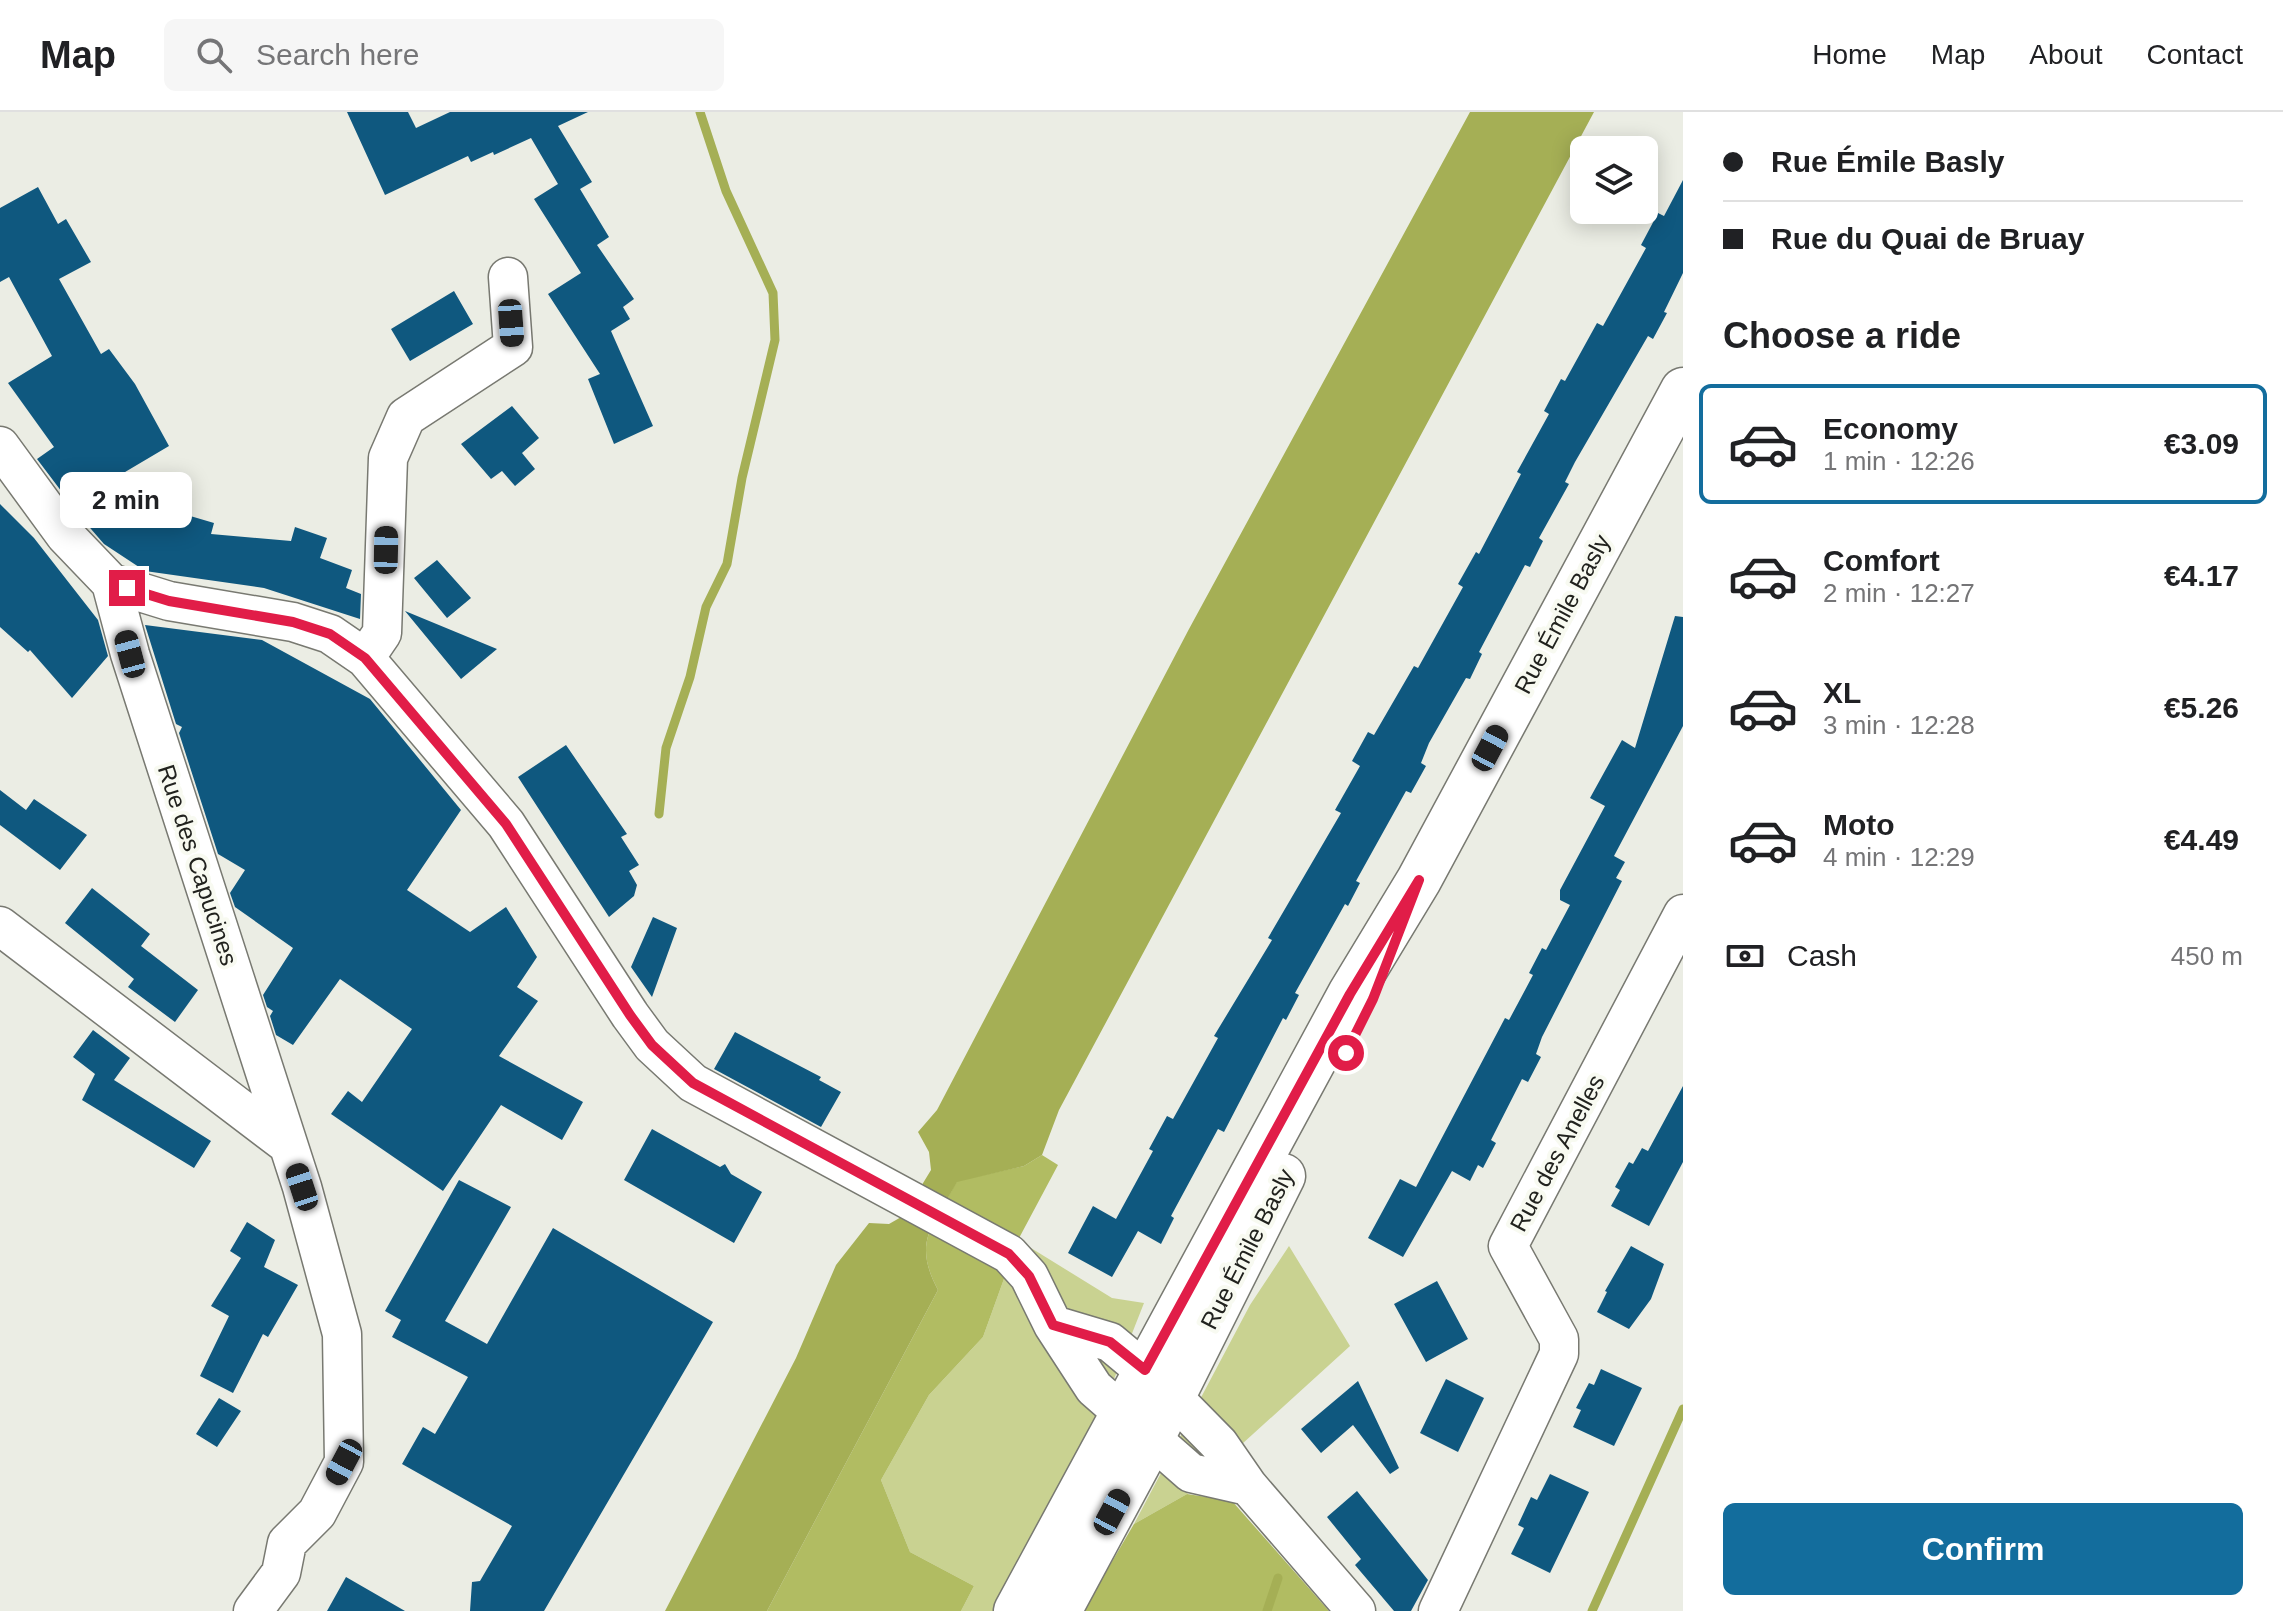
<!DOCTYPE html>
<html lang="en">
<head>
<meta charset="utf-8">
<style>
  body { margin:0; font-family:Helvetica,sans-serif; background:#f6f6f6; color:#202124; height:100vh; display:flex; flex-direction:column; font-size:30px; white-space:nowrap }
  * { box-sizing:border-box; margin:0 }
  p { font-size:26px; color:#757577 }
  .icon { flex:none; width:44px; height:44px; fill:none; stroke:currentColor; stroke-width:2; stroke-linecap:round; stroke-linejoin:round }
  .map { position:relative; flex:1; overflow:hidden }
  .sheet { display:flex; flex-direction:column; background:#fff; width:600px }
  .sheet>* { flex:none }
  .guide { display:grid; align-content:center; height:176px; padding:0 40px; background:#fff }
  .buttons { position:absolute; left:1570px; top:24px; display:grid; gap:16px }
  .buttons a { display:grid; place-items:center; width:88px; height:88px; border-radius:12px; background:#fff; box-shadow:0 4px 20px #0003; font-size:40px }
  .end { position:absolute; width:36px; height:36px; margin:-18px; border:10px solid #e11d48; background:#fff; box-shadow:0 0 0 4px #fff }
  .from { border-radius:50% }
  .bubble { position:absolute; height:56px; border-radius:12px; background:#fff; box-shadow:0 4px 20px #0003; font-size:26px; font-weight:700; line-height:56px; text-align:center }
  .car { position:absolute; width:24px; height:48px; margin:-24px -12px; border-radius:10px; box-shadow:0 0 6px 2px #0007; background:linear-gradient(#222 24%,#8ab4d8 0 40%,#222 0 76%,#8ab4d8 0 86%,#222 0) }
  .guide b { display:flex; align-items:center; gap:28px; height:76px; font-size:30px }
  .guide b+b { border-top:2px solid #e0e0e0 }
  .guide i { width:20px; height:20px; background:#202124 }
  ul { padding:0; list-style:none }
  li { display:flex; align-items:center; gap:24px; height:120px; margin:0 16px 12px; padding:0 24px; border:4px solid transparent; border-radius:12px }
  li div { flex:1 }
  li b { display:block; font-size:30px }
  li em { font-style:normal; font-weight:700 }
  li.on { border-color:#136d9d }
  li>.icon { width:72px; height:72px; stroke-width:1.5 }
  h2 { padding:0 40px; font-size:36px; line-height:96px }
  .pay { display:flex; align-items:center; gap:20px; height:88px; padding:0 40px; font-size:30px }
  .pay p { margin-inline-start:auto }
  .action { display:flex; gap:16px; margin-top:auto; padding:16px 40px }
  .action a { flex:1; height:92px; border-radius:12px; background:#136d9d; color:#fff; font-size:32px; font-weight:700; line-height:92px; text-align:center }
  header { display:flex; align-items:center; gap:48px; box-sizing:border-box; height:112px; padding:0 40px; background:#fff; border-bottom:2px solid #e0e0e0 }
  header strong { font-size:38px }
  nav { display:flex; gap:44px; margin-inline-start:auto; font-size:28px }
  .search { width:560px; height:72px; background:#f6f6f6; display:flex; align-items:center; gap:20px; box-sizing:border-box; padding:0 28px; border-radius:12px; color:#757577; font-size:30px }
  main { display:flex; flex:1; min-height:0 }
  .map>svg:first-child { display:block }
</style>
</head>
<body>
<header>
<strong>Map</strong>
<div class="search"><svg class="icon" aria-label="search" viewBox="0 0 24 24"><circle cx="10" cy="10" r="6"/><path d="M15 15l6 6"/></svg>Search here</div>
<nav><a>Home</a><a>Map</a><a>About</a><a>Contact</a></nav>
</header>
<main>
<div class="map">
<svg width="1683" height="1499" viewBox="0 0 1683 1499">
  <rect width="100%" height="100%" fill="#ebede4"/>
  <path fill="#c9d291" d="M1018 1128 1112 1186 1144 1191 1094 1318 998 1499H961L974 1474 910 1440 881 1368 929 1283 983 1225Z
    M1289 1134 1350 1234 1187 1382 1134 1412 1250 1193Z"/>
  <path fill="#b1bc62" d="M1042 1043 1058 1053 1018 1128 983 1225 929 1283 881 1368 910 1440 974 1474 961 1499H767L938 1178C912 1129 933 1114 957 1069L1024 1054Z
    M1187 1382 1232 1389 1329 1499H1083L1134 1412Z"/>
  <path fill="#a5af55" d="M1470 0H1594L1059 998 1042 1043 1024 1054 957 1070C933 1114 912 1129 938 1178L767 1499H665L796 1246 836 1153 869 1111 889 1112 903 1104 931 1058 929 1040 918 1020 937 998 1189 517Z"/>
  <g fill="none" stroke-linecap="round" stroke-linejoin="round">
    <path stroke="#a5af55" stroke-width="9" d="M659 702 666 636 690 565 706 495 727 452 742 366 775 228 773 181 726 79 700 0
      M1267 1499 1278 1466
      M1592 1499 1683 1297"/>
  </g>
  <path fill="#0f587f" d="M347 0H408L416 16 450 0H588L558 14 592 70 580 77 609 125 597 133 634 187 623 195 630 207 611 219 653 314 614 332 588 267 600 262 548 182 581 161 534 87 558 72 531 26 494 43 493 40 471 50 468 44 385 83Z
    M1683 68V161L1664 200 1667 201 1653 227 1648 224 1575 350 1565 370 1569 372 1539 426 1543 429 1530 455 1525 453 1479 540 1482 542 1470 567 1466 566 1429 631 1421 651 1426 654 1411 681 1406 679 1356 769 1360 771 1348 794 1345 792 1295 881 1299 883 1286 908 1283 906 1224 1020 1218 1017 1171 1104 1174 1106 1161 1132 1138 1119 1112 1165 1068 1141 1093 1094 1116 1107 1153 1039 1149 1037 1167 1004 1173 1007 1218 926 1214 924 1272 828 1268 826 1341 701 1335 698 1360 654 1352 649 1368 620 1374 623 1414 554 1418 556 1463 475 1458 472 1476 440 1479 442 1521 362 1517 360 1549 302 1544 299 1561 267 1565 269 1597 211 1603 214 1646 136 1641 133 1658 101 1664 104Z
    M38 75 58 112 66 107 91 150 59 167 101 242 109 237 135 272 169 334 71 392 37 347 54 335 8 271 52 244 9 165 0 170V96Z
    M454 179 473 212 410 249 391 217Z
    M512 294 539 326 522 341 535 357 515 374 502 359 491 367 461 332Z
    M142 379 153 393 214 411 211 422 291 429 295 415 327 426 320 446 352 458 346 476 361 482 360 507 264 476 145 459 104 432 72 395Z
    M0 392 34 426 98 508 108 544 72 586 30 538 28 540 0 515Z
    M437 448 471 486 447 506 414 466Z
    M405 499 497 537 461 567Z
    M1675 504 1683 505V614L1614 744 1625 750 1616 766 1622 769 1542 925 1536 942 1541 945 1528 970 1522 967 1491 1028 1496 1031 1483 1056 1478 1053 1470 1069 1452 1059 1403 1145 1368 1126 1400 1067 1416 1075 1505 906 1509 908 1533 863 1529 861 1542 836 1546 838 1570 793 1560 788V778L1605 694 1590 686 1622 628 1635 636Z
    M145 513 262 528 370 587 461 698 407 778 470 820 506 795 537 845 517 875 538 889 499 944 583 990 562 1028 501 993 443 1079 331 1002 348 979 362 990 412 917 340 867 293 933 276 923 270 904 273 899 267 895 263 883 293 836 235 795 230 781 245 758 218 742 179 621 182 615 176 612Z
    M566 633 627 722 621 725 639 753 629 759 637 773 634 784 609 805 518 665Z
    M0 678 26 698 34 687 87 723 60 758 0 713Z
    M92 776 150 822 141 834 198 878 175 910 128 875 134 867 65 811Z
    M653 805 677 816 652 885 631 855Z
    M93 918 130 946 114 968 211 1029 194 1056 82 988 95 962 73 945Z
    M735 920 821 965 819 968 841 980 821 1015 714 957Z
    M1683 974V1050L1649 1114 1611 1094 1620 1078 1615 1075 1629 1050 1633 1052 1642 1036 1648 1039Z
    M652 1017 720 1055 725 1052 731 1062 762 1080 734 1131 624 1068Z
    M459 1068 511 1095 445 1209 487 1232 553 1116 713 1210 544 1499H470L472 1470 480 1469 512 1414 402 1352 423 1315 435 1322 468 1265 392 1225 401 1208 385 1199Z
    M247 1110 275 1128 264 1155 298 1173 268 1225 263 1222 233 1281 200 1264 229 1204 211 1194 241 1146 230 1139Z
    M1631 1134 1664 1152 1651 1187 1629 1217 1597 1200 1607 1180 1605 1179Z
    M1437 1169 1468 1227 1426 1250 1394 1192Z
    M1601 1257 1642 1276 1614 1334 1573 1315 1581 1298 1576 1296 1589 1271 1594 1273Z
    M1446 1267 1484 1286 1458 1340 1420 1321Z
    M1358 1269 1399 1356 1390 1362 1353 1313 1321 1341 1301 1317Z
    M219 1286 241 1299 217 1335 196 1322Z
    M1550 1362 1589 1380 1550 1461 1511 1442 1524 1416 1518 1413 1531 1385 1537 1388Z
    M1357 1379 1428 1468 1411 1499H1394L1355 1453 1361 1447 1327 1405Z
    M346 1465 405 1499H327Z"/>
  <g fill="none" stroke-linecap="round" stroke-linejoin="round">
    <g stroke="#787971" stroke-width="41">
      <path id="minor" d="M0 334 65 423 111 471 169 489 293 510 330 522 365 546 506 712 630 903 652 933 693 971 1009 1142 1029 1164 1053 1213 1094 1276 1191 1361 1248 1374
        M111 471 130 542 302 1075 342 1222 344 1350 317 1401 287 1431 281 1461 253 1499
        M365 546 382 521 388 346 406 305 513 235 508 165
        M0 814 288 1033
        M1053 1213 1110 1230 1158 1270 1219 1332 1248 1374 1356 1499
        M1438 1499 1559 1242V1227L1508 1134 1683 802"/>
    </g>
    <g stroke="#787971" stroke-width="47">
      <path id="major" d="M1016 1499 1350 882 1419 768 1683 278
        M1059 1499 1152 1326 1283 1064"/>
    </g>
    <use href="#minor" stroke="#fff" stroke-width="38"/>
    <use href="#major" stroke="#fff" stroke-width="44"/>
  </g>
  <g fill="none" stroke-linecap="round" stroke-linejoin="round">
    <path stroke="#e11d48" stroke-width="10" d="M127 476 169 489 293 510 330 522 365 546 506 712 630 903 652 933 693 971 1009 1142 1029 1164 1053 1213 1110 1230 1145 1258 1350 882 1419 768 1373 887 1346 941"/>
  </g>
  <g text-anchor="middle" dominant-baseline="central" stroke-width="8" stroke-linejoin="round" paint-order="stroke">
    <g font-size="24" fill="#21221e" stroke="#f8faf1">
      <text transform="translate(1562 502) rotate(-62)">Rue Émile Basly</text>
      <text transform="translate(198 753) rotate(72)">Rue des Capucines</text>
      <text transform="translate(1557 1041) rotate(-62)">Rue des Anelles</text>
      <text transform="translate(1247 1137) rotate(-63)">Rue Émile Basly</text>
    </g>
  </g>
</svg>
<div class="buttons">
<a><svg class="icon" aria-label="layers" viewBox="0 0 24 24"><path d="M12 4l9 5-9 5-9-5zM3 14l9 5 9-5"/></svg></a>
</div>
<i class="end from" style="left:1346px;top:941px"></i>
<i class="end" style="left:127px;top:476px"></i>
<div class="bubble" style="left:60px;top:360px;width:132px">2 min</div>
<i class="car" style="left:511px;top:211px;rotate:176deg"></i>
<i class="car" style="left:386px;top:438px;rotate:1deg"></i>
<i class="car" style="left:130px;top:542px;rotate:345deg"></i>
<i class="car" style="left:1490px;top:636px;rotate:28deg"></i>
<i class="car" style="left:302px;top:1075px;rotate:342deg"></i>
<i class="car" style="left:344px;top:1350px;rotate:208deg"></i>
<i class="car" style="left:1112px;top:1400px;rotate:28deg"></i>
</div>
<section class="sheet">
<div class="guide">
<b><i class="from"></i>Rue Émile Basly</b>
<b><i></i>Rue du Quai de Bruay</b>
</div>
<h2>Choose a ride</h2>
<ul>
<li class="on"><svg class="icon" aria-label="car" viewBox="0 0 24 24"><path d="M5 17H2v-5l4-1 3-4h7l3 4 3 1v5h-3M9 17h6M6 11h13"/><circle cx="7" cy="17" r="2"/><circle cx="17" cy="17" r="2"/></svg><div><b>Economy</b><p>1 min · 12:26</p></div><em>€3.09</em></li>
<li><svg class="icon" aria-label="car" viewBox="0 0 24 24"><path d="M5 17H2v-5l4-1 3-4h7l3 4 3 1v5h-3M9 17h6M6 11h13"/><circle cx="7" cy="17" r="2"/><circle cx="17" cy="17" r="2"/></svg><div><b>Comfort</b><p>2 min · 12:27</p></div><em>€4.17</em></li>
<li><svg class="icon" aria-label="car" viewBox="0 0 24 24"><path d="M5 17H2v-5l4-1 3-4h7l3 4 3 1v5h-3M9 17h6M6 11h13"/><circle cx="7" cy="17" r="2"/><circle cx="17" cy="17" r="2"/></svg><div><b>XL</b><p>3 min · 12:28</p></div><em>€5.26</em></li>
<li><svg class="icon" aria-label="car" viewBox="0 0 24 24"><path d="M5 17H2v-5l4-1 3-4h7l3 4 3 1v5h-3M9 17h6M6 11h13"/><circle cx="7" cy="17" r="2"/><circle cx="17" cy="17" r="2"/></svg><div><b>Moto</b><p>4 min · 12:29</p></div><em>€4.49</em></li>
</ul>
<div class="pay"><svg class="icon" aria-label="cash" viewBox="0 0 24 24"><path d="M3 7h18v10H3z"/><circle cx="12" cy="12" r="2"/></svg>Cash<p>450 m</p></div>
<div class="action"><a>Confirm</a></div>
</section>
</main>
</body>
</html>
